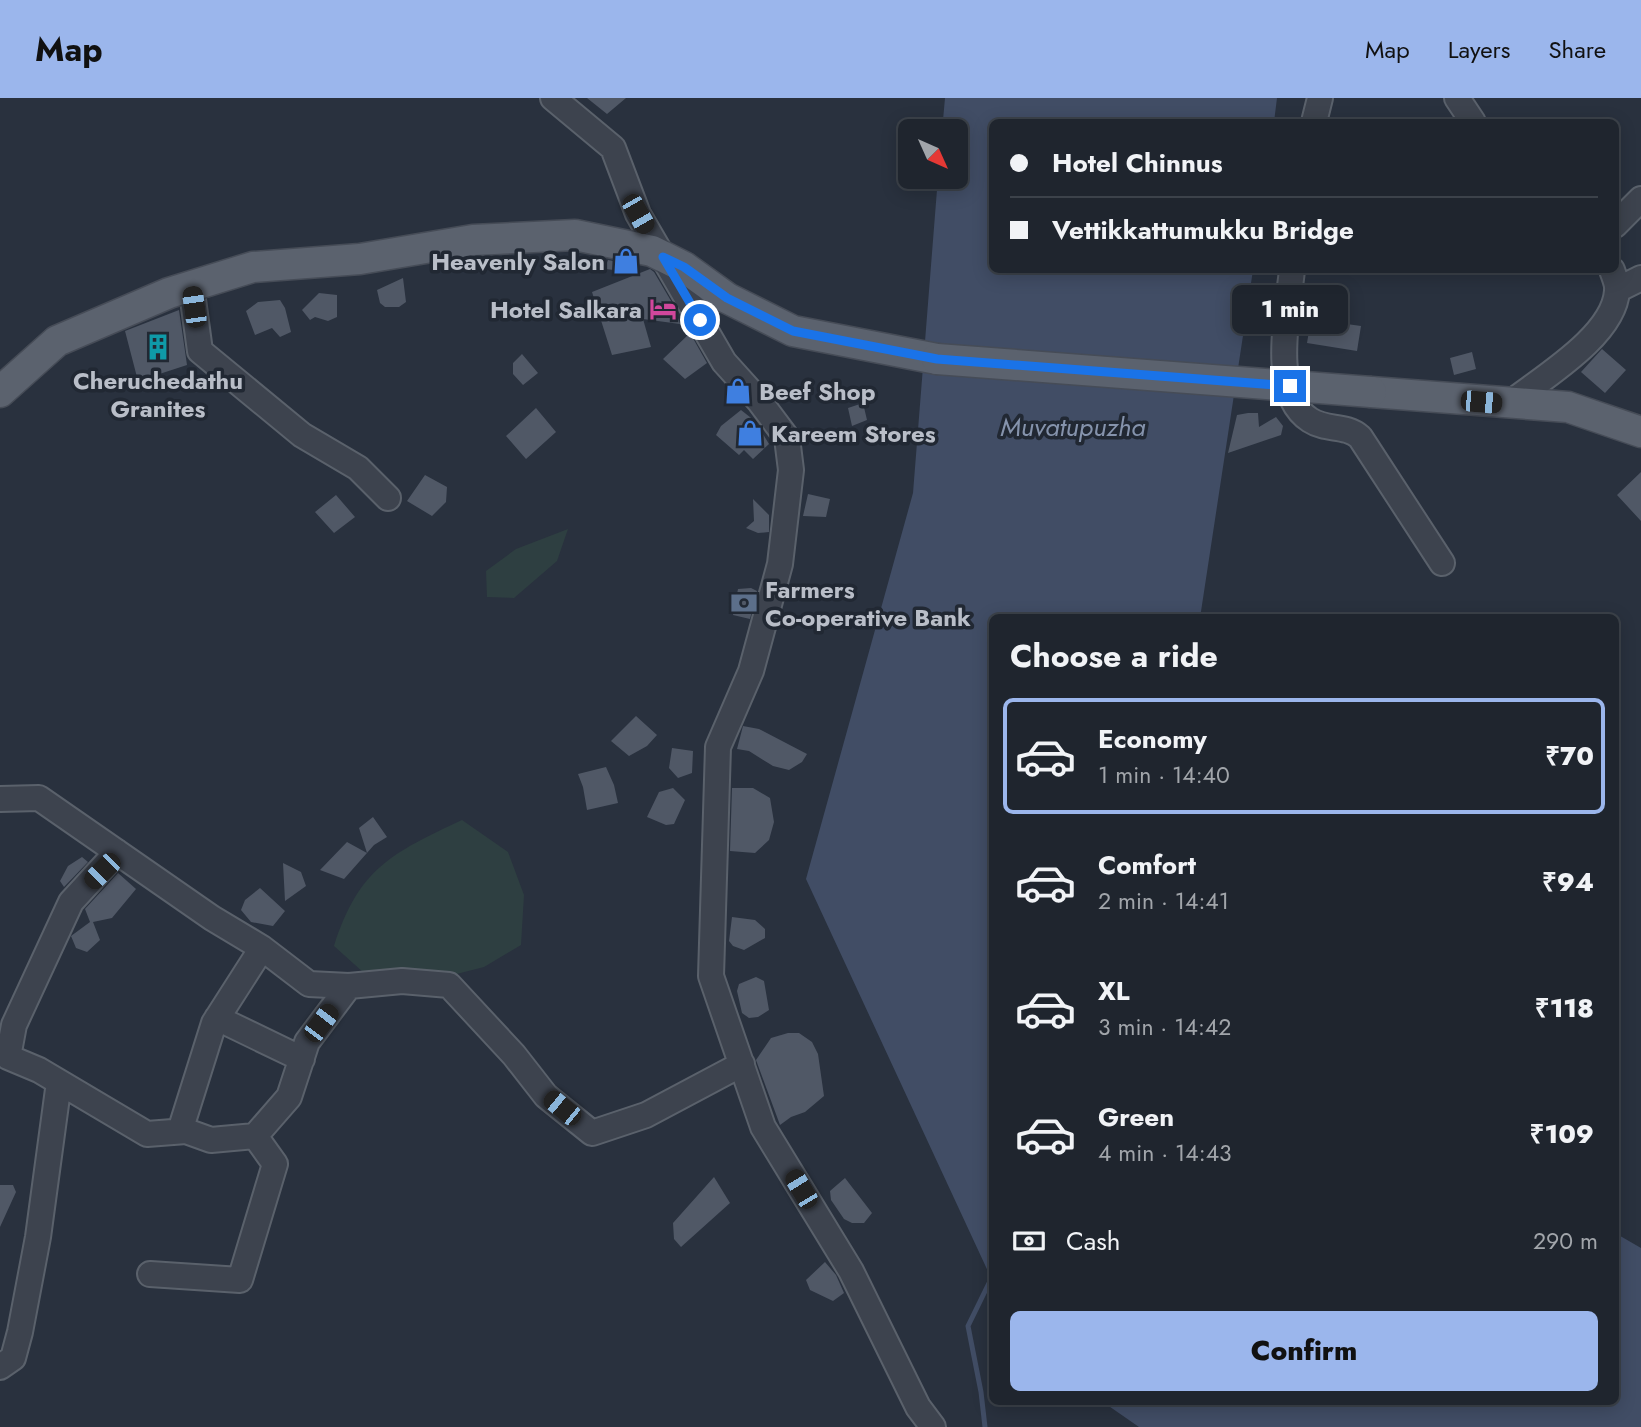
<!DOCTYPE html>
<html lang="en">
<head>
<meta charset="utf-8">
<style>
  body { margin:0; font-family:Jost,sans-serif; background:#2c313a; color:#f1f3f6; height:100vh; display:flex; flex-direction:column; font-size:26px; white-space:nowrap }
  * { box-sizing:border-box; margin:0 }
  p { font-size:23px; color:#a1a5aa }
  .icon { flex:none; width:38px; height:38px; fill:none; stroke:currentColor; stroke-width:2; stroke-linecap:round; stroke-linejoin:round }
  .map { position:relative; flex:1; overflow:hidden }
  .panel { position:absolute; left:989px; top:516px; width:630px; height:791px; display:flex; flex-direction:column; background:#1f252e; border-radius:10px; box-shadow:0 4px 18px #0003,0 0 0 2px #3c424a }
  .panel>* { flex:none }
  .guide { position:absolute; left:989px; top:21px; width:630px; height:154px; border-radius:10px; box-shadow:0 4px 18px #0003,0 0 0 2px #3c424a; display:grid; align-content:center; height:154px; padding:0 21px; background:#1f252e }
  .needle { width:46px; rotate:135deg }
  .fabs { position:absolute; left:898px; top:21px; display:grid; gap:14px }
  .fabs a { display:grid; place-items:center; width:70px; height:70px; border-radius:10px; background:#1f252e; box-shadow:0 4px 18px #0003,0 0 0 2px #3c424a; font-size:35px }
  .end { position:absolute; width:32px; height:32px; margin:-16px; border:9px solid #1a73e8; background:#fff; box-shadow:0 0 0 4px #fff }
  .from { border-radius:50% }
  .bubble { position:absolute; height:49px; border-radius:10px; background:#1f252e; box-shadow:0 4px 18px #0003,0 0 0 2px #3c424a; font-size:23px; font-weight:800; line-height:49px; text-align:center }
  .car { position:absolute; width:21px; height:42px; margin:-21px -10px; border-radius:9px; box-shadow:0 0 5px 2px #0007; background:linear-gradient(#222 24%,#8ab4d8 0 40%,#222 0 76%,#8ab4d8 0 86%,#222 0) }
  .guide b { display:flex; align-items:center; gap:24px; height:66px; font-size:26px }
  .guide b+b { border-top:2px solid #3c424a }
  .guide i { width:18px; height:18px; background:#f1f3f6 }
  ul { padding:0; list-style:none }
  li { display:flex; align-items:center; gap:21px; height:116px; margin:0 14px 10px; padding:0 7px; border:4px solid transparent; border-radius:10px }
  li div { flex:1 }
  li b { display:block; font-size:26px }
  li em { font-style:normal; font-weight:800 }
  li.on { border-color:#9bb6ec }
  li>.icon { width:63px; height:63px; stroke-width:1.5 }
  h2 { padding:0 21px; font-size:32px; line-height:84px }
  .pay { display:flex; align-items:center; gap:18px; height:77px; padding:0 21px; font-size:26px }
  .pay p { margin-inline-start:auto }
  .cta { display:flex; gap:14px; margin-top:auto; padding:14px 21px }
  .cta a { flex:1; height:80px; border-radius:10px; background:#9bb6ec; color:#111; font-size:28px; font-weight:800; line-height:80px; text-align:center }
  header { display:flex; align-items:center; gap:42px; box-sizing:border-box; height:98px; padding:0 35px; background:#9bb6ec; color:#111 }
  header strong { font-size:33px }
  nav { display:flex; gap:38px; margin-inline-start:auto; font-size:24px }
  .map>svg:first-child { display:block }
</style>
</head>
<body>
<header>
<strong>Map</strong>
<nav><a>Map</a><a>Layers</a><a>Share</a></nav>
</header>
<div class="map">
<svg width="1641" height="1329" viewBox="0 0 1641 1329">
  <rect width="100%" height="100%" fill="#29313e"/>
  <path fill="#2e3f41" d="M568 431 557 463 514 500 487 499 486 473 516 451Z
    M462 722 508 754 524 797 521 847 484 869 429 883 364 875 334 848C359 770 392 755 462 722Z"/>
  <path fill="#414d65" d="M945 0H1277L1274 24H992V172H1253L1200 520H992V1182L806 781 913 395 938 79H956V33H942Z
    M1615 1135 1641 1150V1329H1139L1103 1304H1615Z"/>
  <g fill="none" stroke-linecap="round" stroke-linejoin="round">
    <path stroke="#414d65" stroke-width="5" d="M985 1329 981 1294 968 1228 992 1179"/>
  </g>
  <path fill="#505866" d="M587 0H626L607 16Z
    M608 162 633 167 632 174 605 171Z
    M650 171 654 174 674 208 680 226 643 221 651 249 612 257 592 194Z
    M403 180 406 204 399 209H385L380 205 377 192Z
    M319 195 337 197V219L328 223 315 219 310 222 302 212Z
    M280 202 285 210 291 234 280 239 272 230 255 237 246 213 258 204Z
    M179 212 187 267 138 283 125 233Z
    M1311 221 1361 228 1357 253 1307 245Z
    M690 235 707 265 685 281 663 261Z
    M1602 251 1626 272 1605 295 1581 274Z
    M1472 254 1476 271 1454 277 1450 260Z
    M522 256 538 275 523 287 513 276V265Z
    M863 305 867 322 852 328 848 310Z
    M536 310 556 334 526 361 506 338Z
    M741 312 755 323 769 346 753 361 744 352 739 357 716 337 721 328Z
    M1248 315H1258L1259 329 1276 319 1283 328 1281 337 1228 355 1237 317Z
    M1641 374V423L1617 397Z
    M425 377 447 389 446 404 432 418 407 403Z
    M808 396 830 401 826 419 803 418Z
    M336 397 355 419 334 435 315 414Z
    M753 401 769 417V434L758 435 746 430 754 423Z
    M751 490 757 493 750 521 733 517 738 491Z
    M636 618 657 637 647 648 629 658 611 643Z
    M743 628 759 631 807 656 802 664 789 672 773 668 749 653 737 651Z
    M672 650 693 653 692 675 678 680 669 670Z
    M606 669 614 687 618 705 587 712 583 689 578 676Z
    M673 690 685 702 674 726 666 727 647 719 659 694Z
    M732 690H753L770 700 774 724 769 742 755 755 730 753Z
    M373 719 387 739 374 747 344 781 320 772 347 744 367 755 359 730Z
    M82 759 88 764 64 789 60 783 68 768Z
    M283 765 301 774 306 788 285 803Z
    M118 775 136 791 112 820 93 824 100 842 87 854 76 850 71 838 90 824 85 811Z
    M260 790 285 813 273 828 251 824 241 812 245 802Z
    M732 819 755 822 765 831V840L744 852 733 848 729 843Z
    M756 879 764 883 769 912 758 919 749 920 742 915 737 893 739 886Z
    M788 935H799L812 944 818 956 824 998 805 1014 791 1019 780 1027 756 962 771 940Z
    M714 1079 730 1105 681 1149 674 1141 673 1125Z
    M845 1080 872 1115 864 1125H852L844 1121 831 1102 830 1093Z
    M0 1087H13L16 1094 0 1129Z
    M825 1164 836 1177 844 1195 833 1203 810 1192 806 1182Z"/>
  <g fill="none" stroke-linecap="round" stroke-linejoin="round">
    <g stroke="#5a616b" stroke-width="28">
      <path id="minor" d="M553 0 613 50 638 116 724 264 760 304 787 340 791 372 780 466 751 573 718 649 711 878 763 1029 851 1173 918 1309 933 1329
        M1457 0 1473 24
        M1314 24 1320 0
        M1615 127 1641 101
        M1292 172C1288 212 1269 296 1310 322 1327 333 1345 326 1360 339L1442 465
        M191 187 200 253 302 337 358 370 388 400
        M1617 192 1641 180
        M1509 306C1542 280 1614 238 1617 193 1618 187 1614 178 1612 172
        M0 701 39 700 212 820 262 850 309 886 349 888 402 883 449 887 514 957 546 998 592 1035 646 1017 742 966
        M117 754 71 804 14 927 8 959 39 972 147 1036 186 1033 211 1042 255 1038 289 999 307 944 349 888
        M217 920 302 961
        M180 1033 214 925 262 850
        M150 1176 240 1182 275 1066 255 1038
        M0 1269 13 1260 20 1234 38 1139 59 984"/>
    </g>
    <g stroke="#464c57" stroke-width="33">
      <path id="major" d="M0 294 57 243 169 195 253 169 360 161 473 142 575 137 652 153 684 169 727 200 793 233 937 261
        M1371 294 1568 309 1641 334"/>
    </g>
    <use href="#minor" stroke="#3d434e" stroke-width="24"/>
    <use href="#major" stroke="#5b626e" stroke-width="30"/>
    <g stroke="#464c57" stroke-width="33" stroke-linecap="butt">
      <path id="major-bridge" d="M937 261 1371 294"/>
    </g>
    <use href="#major-bridge" stroke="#5b626e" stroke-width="30"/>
  </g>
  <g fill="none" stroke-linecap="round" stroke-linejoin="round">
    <path stroke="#1a73e8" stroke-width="9" d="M700 222 663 159 684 169 727 200 793 233 937 261 1290 288"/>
  </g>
  <defs>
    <g id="shop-bare" transform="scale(2.1)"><path d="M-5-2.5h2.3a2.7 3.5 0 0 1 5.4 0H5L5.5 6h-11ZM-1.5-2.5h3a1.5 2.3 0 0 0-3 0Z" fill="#3f7fe0" stroke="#212833" stroke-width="2.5" paint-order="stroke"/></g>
    <g id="hotel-bare" transform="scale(2.1)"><path d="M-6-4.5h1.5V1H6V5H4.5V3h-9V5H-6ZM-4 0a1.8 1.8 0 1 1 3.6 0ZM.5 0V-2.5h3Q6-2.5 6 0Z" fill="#d1479c" stroke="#212833" stroke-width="2.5" paint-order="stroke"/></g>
    <g id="building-bare" transform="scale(2.1)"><path d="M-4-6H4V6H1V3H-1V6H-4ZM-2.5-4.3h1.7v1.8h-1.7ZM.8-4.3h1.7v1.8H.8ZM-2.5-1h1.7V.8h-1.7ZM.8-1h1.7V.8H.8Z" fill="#0f9aa8" stroke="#212833" stroke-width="2.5" paint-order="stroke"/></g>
    <g id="bank-bare" transform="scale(2.1)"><path d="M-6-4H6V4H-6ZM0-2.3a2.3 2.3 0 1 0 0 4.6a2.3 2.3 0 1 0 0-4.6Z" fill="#5c6f8a" stroke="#212833" stroke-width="2.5" paint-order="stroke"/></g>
  </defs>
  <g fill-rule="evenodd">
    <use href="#shop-bare" x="626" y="163"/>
    <use href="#hotel-bare" x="663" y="211"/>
    <use href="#building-bare" x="158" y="249"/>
    <use href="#shop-bare" x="738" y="293"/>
    <use href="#shop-bare" x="750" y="335"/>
    <use href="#bank-bare" x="744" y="505"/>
  </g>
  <g text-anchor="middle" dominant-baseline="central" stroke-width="7" stroke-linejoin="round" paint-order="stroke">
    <g font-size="24" font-weight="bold" fill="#b9bec8" stroke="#212833" text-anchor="start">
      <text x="605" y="163" text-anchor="end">Heavenly Salon</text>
      <text x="642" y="211" text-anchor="end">Hotel Salkara</text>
      <text x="158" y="282" text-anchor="middle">Cheruchedathu<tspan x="158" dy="28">Granites</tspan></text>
      <text x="759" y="293">Beef Shop</text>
      <text x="771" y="335">Kareem Stores</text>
      <text x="765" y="491">Farmers<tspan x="765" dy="28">Co-operative Bank</tspan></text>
    </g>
    <g font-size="26" font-style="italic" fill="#8593ac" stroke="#212833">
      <text x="1073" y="329">Muvatupuzha</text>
    </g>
  </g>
</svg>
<div class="fabs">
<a><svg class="needle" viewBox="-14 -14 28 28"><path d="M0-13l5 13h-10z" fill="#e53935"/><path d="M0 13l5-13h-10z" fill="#a1a5aa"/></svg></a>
</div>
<i class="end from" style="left:700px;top:222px"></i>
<i class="end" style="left:1290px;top:288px"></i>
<div class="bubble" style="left:1232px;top:187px;width:116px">1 min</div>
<i class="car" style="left:638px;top:116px;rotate:150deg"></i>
<i class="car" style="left:194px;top:209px;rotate:352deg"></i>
<i class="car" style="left:1481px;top:304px;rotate:95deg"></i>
<i class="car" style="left:102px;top:773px;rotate:225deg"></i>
<i class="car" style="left:321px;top:925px;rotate:37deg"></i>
<i class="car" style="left:562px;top:1010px;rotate:309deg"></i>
<i class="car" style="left:801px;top:1091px;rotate:329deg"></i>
<div class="guide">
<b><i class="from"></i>Hotel Chinnus</b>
<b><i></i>Vettikkattumukku Bridge</b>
</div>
<section class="panel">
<h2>Choose a ride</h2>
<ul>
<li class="on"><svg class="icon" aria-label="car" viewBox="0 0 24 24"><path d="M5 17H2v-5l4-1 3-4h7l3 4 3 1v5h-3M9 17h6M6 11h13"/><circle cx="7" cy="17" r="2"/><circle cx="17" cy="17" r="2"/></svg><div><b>Economy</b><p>1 min · 14:40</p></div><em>₹70</em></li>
<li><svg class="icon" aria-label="car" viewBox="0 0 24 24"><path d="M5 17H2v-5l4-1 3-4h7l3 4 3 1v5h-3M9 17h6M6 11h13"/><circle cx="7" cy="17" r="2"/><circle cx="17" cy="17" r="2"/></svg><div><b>Comfort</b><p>2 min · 14:41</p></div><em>₹94</em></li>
<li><svg class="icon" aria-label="car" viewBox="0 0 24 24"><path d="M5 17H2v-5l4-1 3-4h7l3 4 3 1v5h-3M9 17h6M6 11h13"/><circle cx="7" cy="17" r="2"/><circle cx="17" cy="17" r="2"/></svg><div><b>XL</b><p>3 min · 14:42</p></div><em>₹118</em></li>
<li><svg class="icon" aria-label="car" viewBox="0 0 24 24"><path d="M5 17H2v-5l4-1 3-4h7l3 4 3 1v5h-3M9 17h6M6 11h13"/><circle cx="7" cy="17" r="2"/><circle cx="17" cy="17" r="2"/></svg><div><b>Green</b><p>4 min · 14:43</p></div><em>₹109</em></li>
</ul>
<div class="pay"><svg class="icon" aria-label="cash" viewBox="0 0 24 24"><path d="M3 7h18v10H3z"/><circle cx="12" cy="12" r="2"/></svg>Cash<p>290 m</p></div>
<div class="cta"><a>Confirm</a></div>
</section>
</div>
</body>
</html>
